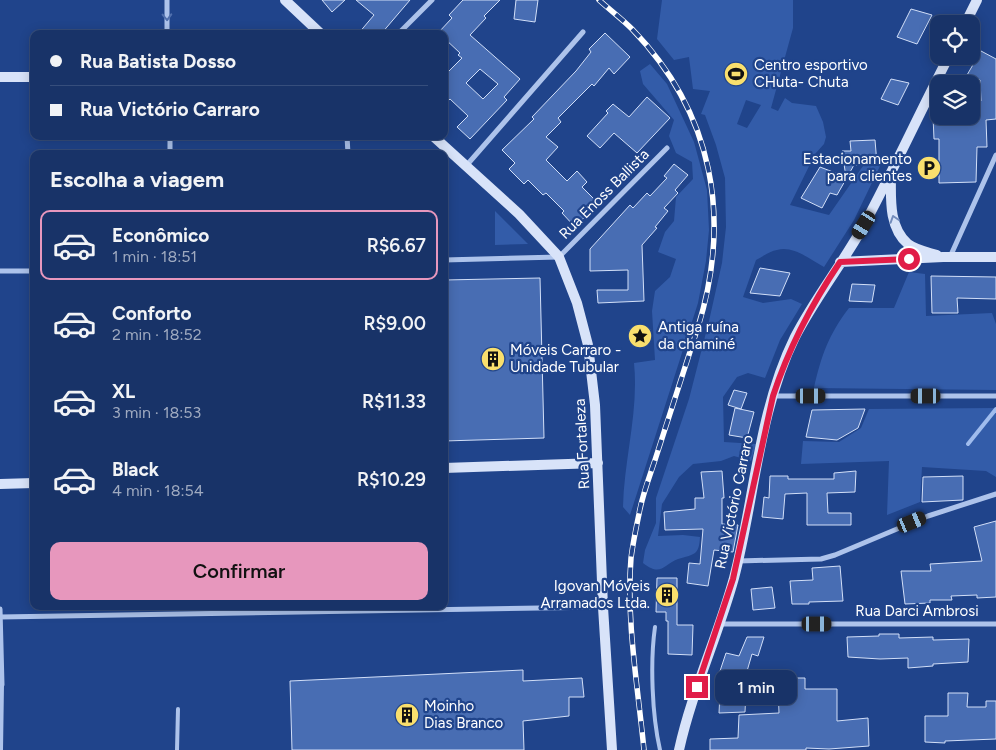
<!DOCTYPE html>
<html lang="pt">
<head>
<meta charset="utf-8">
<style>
  body { margin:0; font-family:Figtree,sans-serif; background:#253f71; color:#f1f3f6; height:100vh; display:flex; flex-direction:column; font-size:19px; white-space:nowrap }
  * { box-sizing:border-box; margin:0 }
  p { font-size:16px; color:#9faac0 }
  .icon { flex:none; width:28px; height:28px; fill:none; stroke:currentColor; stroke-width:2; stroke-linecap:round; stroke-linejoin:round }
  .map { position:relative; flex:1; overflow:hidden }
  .side { position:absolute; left:30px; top:150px; width:418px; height:460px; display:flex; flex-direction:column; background:#183368; border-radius:10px; box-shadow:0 2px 12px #0003,0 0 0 1px #364e7c }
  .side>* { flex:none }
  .hud { position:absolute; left:30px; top:30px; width:418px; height:110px; border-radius:10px; box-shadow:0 2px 12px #0003,0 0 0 1px #364e7c; display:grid; align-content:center; height:110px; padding:0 20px; background:#183368 }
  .fabs { position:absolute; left:930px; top:15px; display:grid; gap:10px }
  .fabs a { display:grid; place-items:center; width:50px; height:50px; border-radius:10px; background:#183368; box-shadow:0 2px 12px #0003,0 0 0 1px #364e7c; font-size:25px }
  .end { position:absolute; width:22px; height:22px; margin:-11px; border:6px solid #e11d48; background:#fff; box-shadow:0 0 0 2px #fff }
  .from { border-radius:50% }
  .bubble { position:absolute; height:35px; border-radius:10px; background:#183368; box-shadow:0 2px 12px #0003,0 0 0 1px #364e7c; font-size:16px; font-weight:600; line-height:35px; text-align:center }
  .car { position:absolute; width:15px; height:30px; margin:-15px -8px; border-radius:6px; box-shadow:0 0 4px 1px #0007; background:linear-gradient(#222 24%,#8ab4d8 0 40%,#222 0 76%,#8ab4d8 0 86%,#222 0) }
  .hud b { display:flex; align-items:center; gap:18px; height:48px; font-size:19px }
  .hud b+b { border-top:1px solid #364e7c }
  .hud i { width:12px; height:12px; background:#f1f3f6 }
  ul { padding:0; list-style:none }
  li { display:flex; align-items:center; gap:15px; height:70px; margin:0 10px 8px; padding:0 10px; border:2px solid transparent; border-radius:10px }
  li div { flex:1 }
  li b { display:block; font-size:19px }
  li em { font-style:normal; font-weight:600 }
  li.selected { border-color:#e797bd }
  li>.icon { width:45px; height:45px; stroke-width:1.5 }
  h2 { padding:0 20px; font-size:22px; line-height:60px }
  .cta { display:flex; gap:10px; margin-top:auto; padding:10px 20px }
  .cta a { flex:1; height:58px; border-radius:10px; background:#e797bd; color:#111; font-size:20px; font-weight:600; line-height:58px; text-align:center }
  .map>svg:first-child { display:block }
</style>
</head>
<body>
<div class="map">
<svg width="996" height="750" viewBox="0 0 996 750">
  <rect width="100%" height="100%" fill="#20448b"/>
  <path fill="#335ca9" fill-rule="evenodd" d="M662 0H793V28L771 108 778 111 785 98 792 103 816 106 823 122 826 137 824 144 815 154 790 205 829 215 863 166H880L854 220 824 267C811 260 793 245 777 250 770 251 762 257 756 260L743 297 763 303 791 299 802 304 780 340 765 378 748 373 737 377 723 397 724 442 756 444 751 461 734 456 721 461 693 464 679 477 662 504 658 536 683 535 700 537C699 556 694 554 678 559 663 565 661 577 643 563L645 550 656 523V498L689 399 709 321 722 263 726 227 725 178 716 145 705 115 701 114 710 91 693 89 689 57 674 60 657 39ZM746 100 761 105 747 128 737 124Z
    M650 64 667 84 694 142 707 190 709 230 706 261 698 303 630 515 623 507C624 459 639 411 634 363L655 360 652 311 655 291 670 277 676 259 658 252 665 232 674 221 676 197 693 179 692 162 676 153 669 136 674 120 643 84 640 71Z
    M495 211 528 244 495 245Z
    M909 272 925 274 926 316 992 313 996 324V390L814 388C821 356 829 334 849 308H894Z
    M996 408V477L986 471 922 467 920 502 887 515 889 461 801 464 803 441 839 442 861 428 869 409Z"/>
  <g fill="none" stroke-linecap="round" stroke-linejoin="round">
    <path stroke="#a0bced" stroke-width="4" d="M968 444 996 409"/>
  </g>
  <path fill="#486db3" stroke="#d2dff8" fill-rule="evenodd" d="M322 0H345L332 12Z
    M356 0H410L381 34H358L374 15Z
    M463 0H500L484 16 486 18 470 35 520 79 504 97 507 100 470 139 457 127 468 116 450 99 444 105V76L462 58 458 55 460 53 444 38V34L438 33 452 18 449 15ZM480 69 498 84 483 99 466 83Z
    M516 0H538L535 22 514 19Z
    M911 9 932 15 917 44 897 37Z
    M605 33 630 57 614 74 609 68 594 86 592 84 558 118 561 122 546 137 558 147 546 160 567 181 577 171 587 182 582 187 598 203 575 227 562 213 564 211 546 193 543 195 528 180 524 184 509 169 515 163 502 150 534 119 532 117 576 71 591 52 589 49Z
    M981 51 996 59V119L986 120 987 147H977L976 182 939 183V139H934L933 116H971V101H981L980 80 967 75Z
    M891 79 909 83 898 105 881 99Z
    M647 97 670 118 637 153 614 133 600 148 587 136 608 113 606 111 613 104 629 117Z
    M875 140 877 164 854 165 837 195 830 193 822 208 801 198 820 167 846 177 842 151H851L850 141Z
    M674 164 688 175 675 190 678 193 664 208 668 211 655 227 657 228 642 245 644 301 598 303 597 290H628V270L590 271V249L630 205 633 208 647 193 650 196 667 178 664 176Z
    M760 268 790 273 780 296 750 293Z
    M931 276 996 277V299L957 298 958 313H932Z
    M540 278 544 438 444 441V280Z
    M852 284 875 285 872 302 849 301Z
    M734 390 747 393 741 409 728 405Z
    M735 408 754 412 747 438 729 435Z
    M865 409 858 428 837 440 806 437 812 410Z
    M722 471 724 498H722V524L738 525 733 552 714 550 708 586 687 583 689 563 700 564 703 529 665 530 664 512 695 509V498H704L701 472Z
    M856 471 855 492 827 493 828 513H851V525H807V493L785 494 783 519 762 517 764 497 769 498 770 476H788V479H834V473Z
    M963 476V500L922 502 923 477Z
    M996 521V597L977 598V595L951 596 952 600H930V603L905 604 901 571H931L930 564 982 561 974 527Z
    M840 566 843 601 809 602V604H792L790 581 813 580 812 568Z
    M657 578H677V625H693L692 655 668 654V621H666V612H656Z
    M772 587 775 608 753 610 751 589Z
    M879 634H899V638L933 637V640L969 639 968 662 933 664V666L908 668V658L880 659 848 657 847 637 879 636Z
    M747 637H764L758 656 752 654 745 678 719 674 726 653 739 656Z
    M523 670V681L582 678 584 697H569V716L523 721 524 750H292L290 681Z
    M786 678H805V689H837V721L868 718 869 746 829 749 806 748V750H710V739L738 738 739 715 779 713 778 690H785Z
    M746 692 745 712 719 713 720 693Z
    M948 693H968L967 707H986V701H996V739L945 741V743L925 742V716H948Z"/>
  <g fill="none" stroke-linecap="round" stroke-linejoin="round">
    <path stroke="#adc3eb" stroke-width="4" d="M655 627C650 662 652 715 660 750
      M0 685H2L1 750
      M177 750 178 709"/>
    <path stroke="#adc3eb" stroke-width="5" d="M167 0V34
      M398 34 432 0
      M170 136V154
      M347 136 348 154
      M466 166 583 32
      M950 257 996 155
      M444 260 559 257 667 148
      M0 271H34
      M773 396H996
      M738 561 821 559 835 555 928 516 996 494
      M0 609 2 685
      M0 617 603 607
      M719 624H996"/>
    <path stroke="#d8e3f9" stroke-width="10" d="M285 0 321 34
      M965 24 977 0
      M0 77H34
      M433 136 519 214 559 257 577 303 588 345 595 405 603 607 612 750
      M891 174C891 197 888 227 908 244 916 250 927 252 937 255
      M840 262 943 257H996
      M444 468 598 463
      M0 484 34 483
      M679 750C692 691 718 636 734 578 755 498 758 412 795 337 815 298 843 263 864 225 894 169 920 112 949 56"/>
    <g stroke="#fff" stroke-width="5.5">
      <path id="rail" d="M599 0C610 10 622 19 632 29 713 113 732 217 698 327 684 371 669 416 655 460 649 478 642 496 639 514 636 528 633 543 631 558 626 620 638 688 644 750"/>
    </g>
    <use href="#rail" stroke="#20448b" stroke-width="4" stroke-dasharray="11" stroke-linecap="butt"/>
  </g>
  <defs><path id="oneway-chevron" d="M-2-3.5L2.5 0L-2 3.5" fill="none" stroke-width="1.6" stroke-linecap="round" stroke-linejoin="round" transform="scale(1.25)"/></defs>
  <use stroke="#5170ad" href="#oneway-chevron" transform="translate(167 17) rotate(88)"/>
  <use stroke="#738cbc" href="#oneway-chevron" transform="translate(894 219) rotate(-108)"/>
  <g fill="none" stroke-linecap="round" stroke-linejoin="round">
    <path stroke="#e11d48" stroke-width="6" d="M697 687 733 579 773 396C789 347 811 305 840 262L909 259"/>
  </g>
  <defs>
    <g id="stadium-disc" transform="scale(1.25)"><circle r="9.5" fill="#f9df6d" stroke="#20448b"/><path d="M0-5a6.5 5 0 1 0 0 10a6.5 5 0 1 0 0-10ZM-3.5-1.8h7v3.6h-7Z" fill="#111"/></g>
    <g id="parking-disc" transform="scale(1.25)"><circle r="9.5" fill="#f9df6d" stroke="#20448b"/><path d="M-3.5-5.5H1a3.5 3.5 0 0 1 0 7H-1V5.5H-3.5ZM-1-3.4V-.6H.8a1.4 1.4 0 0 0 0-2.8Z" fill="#111"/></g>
    <g id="sight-disc" transform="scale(1.25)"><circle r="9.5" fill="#f9df6d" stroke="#20448b"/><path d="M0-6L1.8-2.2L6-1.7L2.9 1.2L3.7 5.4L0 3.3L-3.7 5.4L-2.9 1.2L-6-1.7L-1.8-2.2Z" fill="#111"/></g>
    <g id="building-disc" transform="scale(1.25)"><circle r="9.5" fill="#f9df6d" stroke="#20448b"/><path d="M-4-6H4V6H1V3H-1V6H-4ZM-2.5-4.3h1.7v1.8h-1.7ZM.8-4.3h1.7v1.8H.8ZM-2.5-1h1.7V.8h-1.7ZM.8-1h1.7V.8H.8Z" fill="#111"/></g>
  </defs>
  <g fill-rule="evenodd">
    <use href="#stadium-disc" x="736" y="74"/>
    <use href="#parking-disc" x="929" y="168"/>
    <use href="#sight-disc" x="640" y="336"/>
    <use href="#building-disc" x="493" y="359"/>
    <use href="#building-disc" x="667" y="595"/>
    <use href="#building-disc" x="407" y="715"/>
  </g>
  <g text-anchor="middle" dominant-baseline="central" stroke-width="4.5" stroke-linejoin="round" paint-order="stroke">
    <g font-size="15" fill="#fff" stroke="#20448b" text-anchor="start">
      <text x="754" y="65">Centro esportivo<tspan x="754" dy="17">CHuta- Chuta</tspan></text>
      <text x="912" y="159" text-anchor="end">Estacionamento<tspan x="912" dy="17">para clientes</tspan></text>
      <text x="658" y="327">Antiga ruína<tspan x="658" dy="17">da chaminé</tspan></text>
      <text x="510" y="350">Móveis Carraro -<tspan x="510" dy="17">Unidade Tubular</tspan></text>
      <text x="650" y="586" text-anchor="end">Igovan Móveis<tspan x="650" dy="17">Arramados Ltda.</tspan></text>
      <text x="424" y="706">Moinho<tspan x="424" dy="17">Dias Branco</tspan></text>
    </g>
    <g font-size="15" fill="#fff" stroke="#20448b">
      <text transform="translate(604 194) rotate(-45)">Rua Enoss Ballista</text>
      <text transform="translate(582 444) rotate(-93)">Rua Fortaleza</text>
      <text transform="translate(734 502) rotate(-78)">Rua Victório Carraro</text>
      <text x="917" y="611">Rua Darci Ambrosi</text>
    </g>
  </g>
</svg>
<div class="fabs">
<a><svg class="icon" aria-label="locate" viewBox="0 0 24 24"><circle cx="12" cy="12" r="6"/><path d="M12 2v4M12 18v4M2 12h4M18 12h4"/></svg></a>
<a><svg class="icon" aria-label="layers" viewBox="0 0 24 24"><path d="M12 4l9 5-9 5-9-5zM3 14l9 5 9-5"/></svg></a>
</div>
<i class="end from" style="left:909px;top:259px"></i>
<i class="end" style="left:697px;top:687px"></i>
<div class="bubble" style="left:715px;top:670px;width:82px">1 min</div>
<i class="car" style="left:864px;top:225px;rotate:212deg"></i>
<i class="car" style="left:811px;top:396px;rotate:90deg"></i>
<i class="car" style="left:926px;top:396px;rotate:270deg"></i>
<i class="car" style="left:912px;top:522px;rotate:68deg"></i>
<i class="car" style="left:817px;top:624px;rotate:90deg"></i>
<div class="hud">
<b><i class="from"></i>Rua Batista Dosso</b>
<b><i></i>Rua Victório Carraro</b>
</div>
<section class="side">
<h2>Escolha a viagem</h2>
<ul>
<li class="selected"><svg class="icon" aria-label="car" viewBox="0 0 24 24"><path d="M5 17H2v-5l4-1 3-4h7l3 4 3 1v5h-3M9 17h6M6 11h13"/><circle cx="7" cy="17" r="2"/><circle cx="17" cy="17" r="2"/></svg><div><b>Econômico</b><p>1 min · 18:51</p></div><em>R$6.67</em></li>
<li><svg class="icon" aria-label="car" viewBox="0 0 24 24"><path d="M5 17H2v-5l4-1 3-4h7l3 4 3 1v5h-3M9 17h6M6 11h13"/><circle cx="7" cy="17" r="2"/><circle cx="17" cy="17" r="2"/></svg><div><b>Conforto</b><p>2 min · 18:52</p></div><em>R$9.00</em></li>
<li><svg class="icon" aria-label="car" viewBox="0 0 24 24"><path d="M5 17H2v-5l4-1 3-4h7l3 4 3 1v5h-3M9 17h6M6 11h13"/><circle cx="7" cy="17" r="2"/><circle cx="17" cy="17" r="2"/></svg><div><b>XL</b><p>3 min · 18:53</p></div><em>R$11.33</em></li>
<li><svg class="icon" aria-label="car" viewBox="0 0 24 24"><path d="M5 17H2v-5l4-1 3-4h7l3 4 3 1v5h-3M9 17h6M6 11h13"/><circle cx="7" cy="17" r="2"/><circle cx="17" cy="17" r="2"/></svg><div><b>Black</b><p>4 min · 18:54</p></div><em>R$10.29</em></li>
</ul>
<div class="cta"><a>Confirmar</a></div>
</section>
</div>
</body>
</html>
